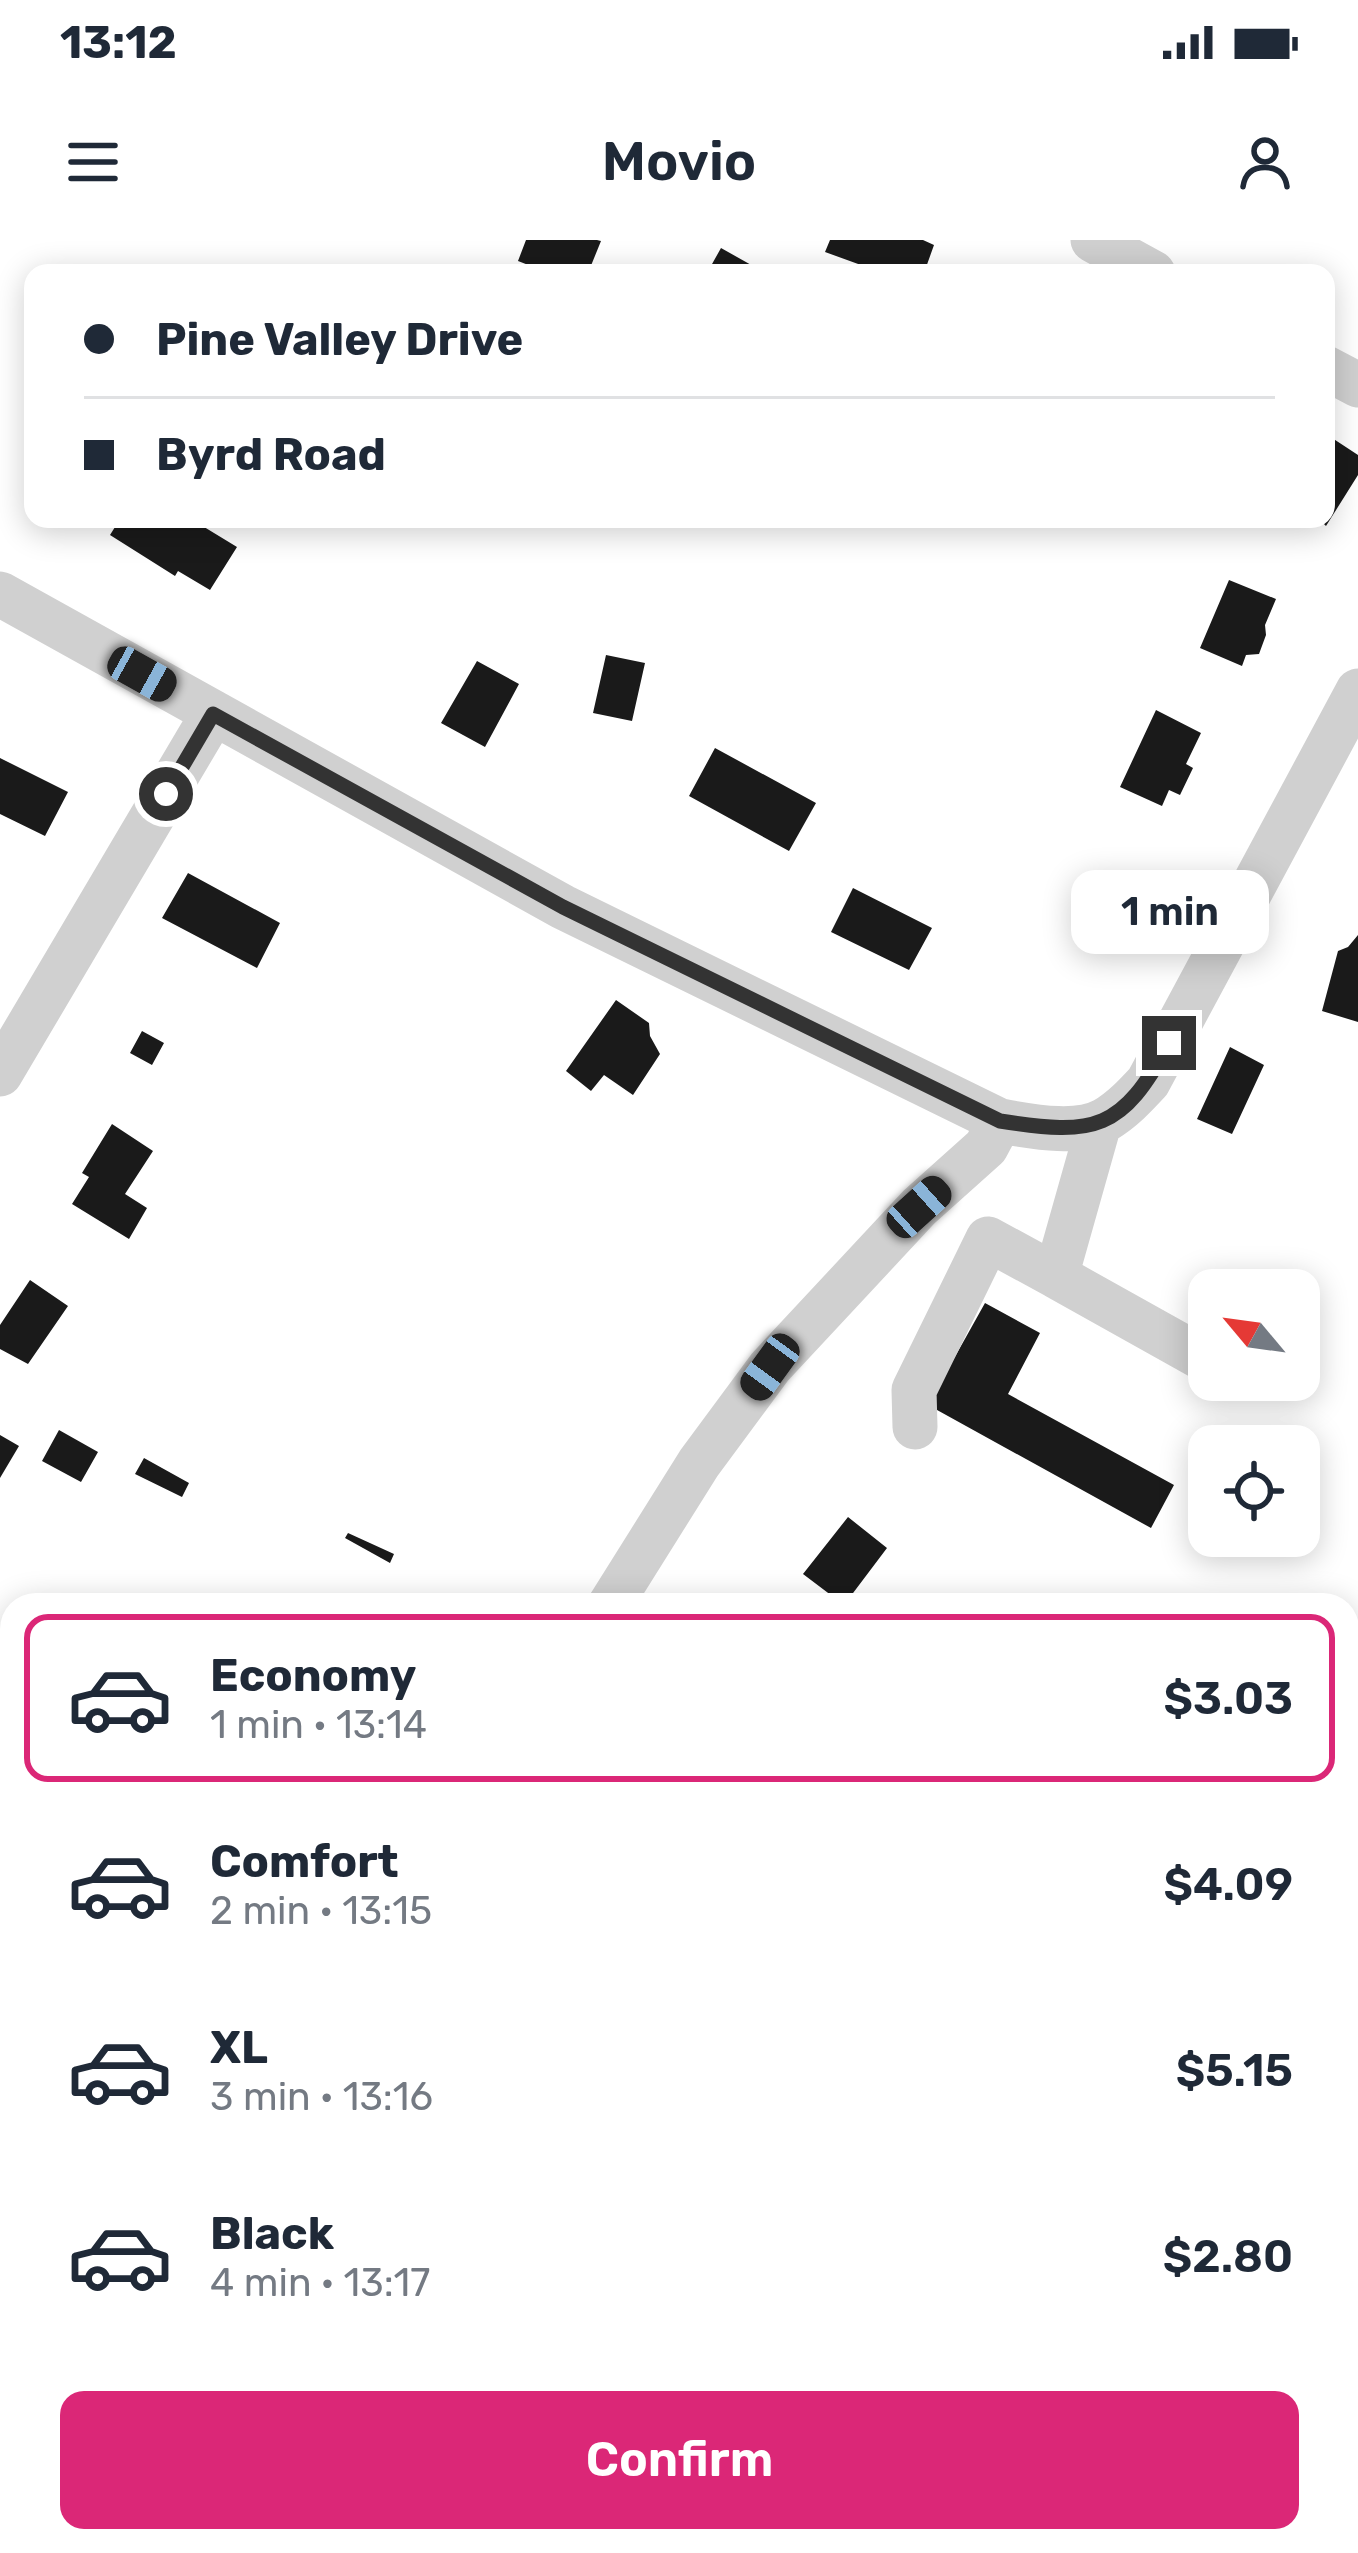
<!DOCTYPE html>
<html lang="en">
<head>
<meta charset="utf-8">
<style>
  body { margin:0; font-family:Rubik,sans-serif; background:#f6f6f7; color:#1f2937; height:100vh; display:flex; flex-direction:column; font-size:45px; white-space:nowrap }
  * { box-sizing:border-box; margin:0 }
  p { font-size:39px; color:#747a83 }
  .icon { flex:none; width:66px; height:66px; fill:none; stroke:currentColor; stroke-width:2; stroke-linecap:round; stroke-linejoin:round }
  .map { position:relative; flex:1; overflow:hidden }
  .panel { position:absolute; left:0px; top:1353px; width:1359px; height:960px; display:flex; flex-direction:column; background:#fff; border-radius:36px 36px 0 0; box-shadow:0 6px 30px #0003 }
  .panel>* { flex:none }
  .top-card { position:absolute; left:24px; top:24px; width:1311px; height:264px; border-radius:24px; box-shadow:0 6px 30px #0003; display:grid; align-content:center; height:264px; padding:0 60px; background:#fff }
  .needle { width:78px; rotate:299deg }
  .fabs { position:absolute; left:1188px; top:1029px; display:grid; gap:24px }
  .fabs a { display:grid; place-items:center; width:132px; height:132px; border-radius:24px; background:#fff; box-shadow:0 6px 30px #0003; font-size:60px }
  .end { position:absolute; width:54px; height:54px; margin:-27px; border:15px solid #333; background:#fff; box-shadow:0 0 0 6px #fff }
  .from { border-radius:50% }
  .bubble { position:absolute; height:84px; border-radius:24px; background:#fff; box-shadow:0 6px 30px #0003; font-size:39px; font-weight:600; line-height:84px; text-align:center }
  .car { position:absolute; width:36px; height:72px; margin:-36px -18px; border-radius:15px; box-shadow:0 0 9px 3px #0007; background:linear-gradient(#222 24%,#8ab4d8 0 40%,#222 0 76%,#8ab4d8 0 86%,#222 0) }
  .top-card b { display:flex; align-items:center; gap:42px; height:114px; font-size:45px }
  .top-card b+b { border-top:3px solid #e0e1e3 }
  .top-card i { width:30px; height:30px; background:#1f2937 }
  ul { padding:21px 0 0; list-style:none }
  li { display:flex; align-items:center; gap:36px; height:168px; margin:0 24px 18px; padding:0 36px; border:6px solid transparent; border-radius:24px }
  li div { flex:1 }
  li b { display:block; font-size:45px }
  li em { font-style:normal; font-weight:600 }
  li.active { border-color:#db2777 }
  li>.icon { width:108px; height:108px; stroke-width:1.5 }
  .action { display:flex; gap:24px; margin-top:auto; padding:24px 60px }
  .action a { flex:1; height:138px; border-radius:24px; background:#db2777; color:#fff; font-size:48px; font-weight:600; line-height:138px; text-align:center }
  .status { display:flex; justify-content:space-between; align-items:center; height:84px; padding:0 60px; background:#fff; direction:ltr }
  .status svg { height:33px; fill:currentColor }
  header { display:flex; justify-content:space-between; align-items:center; height:156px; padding:0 60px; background:#fff; font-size:54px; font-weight:600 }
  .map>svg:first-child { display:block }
</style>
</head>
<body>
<div class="status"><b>13:12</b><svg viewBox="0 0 49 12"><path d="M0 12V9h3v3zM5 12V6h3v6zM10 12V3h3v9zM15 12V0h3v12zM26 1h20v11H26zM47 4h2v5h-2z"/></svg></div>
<header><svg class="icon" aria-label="menu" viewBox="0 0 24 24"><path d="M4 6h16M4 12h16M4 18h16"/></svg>Movio<svg class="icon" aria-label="person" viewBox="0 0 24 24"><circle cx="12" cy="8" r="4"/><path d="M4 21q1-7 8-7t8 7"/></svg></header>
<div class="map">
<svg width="1358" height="2313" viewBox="0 0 1358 2313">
  <rect width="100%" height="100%" fill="#fff"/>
  <path fill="#1a1a1a" d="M526 0H597L601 1 588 33H549L518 21Z
    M830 0H923L934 5 924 33H883L825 12Z
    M721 8 753 26 749 33H707Z
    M1326 194 1358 215V235L1326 286 1319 279H1326Z
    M120 279H191L237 307 210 350 178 331 175 336 110 295Z
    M1229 340 1276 359 1265 385 1266 395 1259 414 1246 415 1242 426 1200 408Z
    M606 415 645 423 632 481 593 473Z
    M477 421 519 444 485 507 441 483Z
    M1156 470 1201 493 1186 524 1193 528 1180 555 1169 550 1162 566 1120 547Z
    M715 508 816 563 789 611 689 556Z
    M0 518 68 552 45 596 0 574Z
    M188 633 280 683 257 728 162 678Z
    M853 648 932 688 909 730 831 692Z
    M1358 695V782L1322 771 1338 711 1348 707Z
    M616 760 649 783 650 796 660 814 633 855 604 835 591 851 566 831Z
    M142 791 164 803 152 825 130 813Z
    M1230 807 1264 825 1232 894 1197 879Z
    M112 884 153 911 125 954 147 968 129 999 72 964 89 937 82 933Z
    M30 1040 68 1066 28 1124 0 1109V1085Z
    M985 1063 1040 1093 1008 1154 1174 1245 1151 1288 928 1165Z
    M59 1190 98 1212 81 1242 42 1221Z
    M0 1195 19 1206 0 1238Z
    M144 1218 189 1243 182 1257 135 1234Z
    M848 1277 887 1308 844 1365 803 1334Z
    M348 1293 394 1314 390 1323 345 1298Z"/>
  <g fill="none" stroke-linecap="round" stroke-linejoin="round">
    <path stroke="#d0d0d0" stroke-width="45" d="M1093 0 1153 33
      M1326 128 1358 145
      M0 354 563 667 1000 881C1030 886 1076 896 1105 880 1122 870 1135 856 1148 842L1358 451
      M0 834 213 474
      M1099 884 1056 1036 1208 1121
      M915 1187 914 1150 988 999 1056 1036
      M610 1365 699 1223 770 1127 919 967 986 907 1000 881"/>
    <path stroke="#ababab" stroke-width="57" d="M1066 2301 1129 2313H1358
      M698 2313 782 2301"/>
  </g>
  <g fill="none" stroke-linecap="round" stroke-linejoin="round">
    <path stroke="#333" stroke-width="15" d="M166 554 213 474 563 667 1000 881C1095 896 1122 891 1169 803"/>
  </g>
</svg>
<div class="fabs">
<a><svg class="needle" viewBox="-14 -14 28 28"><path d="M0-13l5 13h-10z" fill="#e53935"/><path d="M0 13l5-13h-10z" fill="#747a83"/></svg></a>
<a><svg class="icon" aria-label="locate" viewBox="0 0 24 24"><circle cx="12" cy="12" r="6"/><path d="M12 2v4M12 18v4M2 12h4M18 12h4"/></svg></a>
</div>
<i class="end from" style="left:166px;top:554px"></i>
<i class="end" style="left:1169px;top:803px"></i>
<div class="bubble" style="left:1071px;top:630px;width:198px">1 min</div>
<i class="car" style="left:142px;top:434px;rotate:119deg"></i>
<i class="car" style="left:919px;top:967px;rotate:48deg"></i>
<i class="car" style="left:770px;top:1127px;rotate:216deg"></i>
<div class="top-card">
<b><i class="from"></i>Pine Valley Drive</b>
<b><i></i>Byrd Road</b>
</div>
<section class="panel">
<ul>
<li class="active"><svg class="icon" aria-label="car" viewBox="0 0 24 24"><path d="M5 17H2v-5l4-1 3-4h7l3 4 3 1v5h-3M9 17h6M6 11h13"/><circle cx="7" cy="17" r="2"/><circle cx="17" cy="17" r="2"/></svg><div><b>Economy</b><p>1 min · 13:14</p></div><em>$3.03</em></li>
<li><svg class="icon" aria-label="car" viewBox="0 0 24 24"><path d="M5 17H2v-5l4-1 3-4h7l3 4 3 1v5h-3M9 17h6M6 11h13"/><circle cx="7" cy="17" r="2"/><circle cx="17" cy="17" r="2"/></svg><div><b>Comfort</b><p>2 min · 13:15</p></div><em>$4.09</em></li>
<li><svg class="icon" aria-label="car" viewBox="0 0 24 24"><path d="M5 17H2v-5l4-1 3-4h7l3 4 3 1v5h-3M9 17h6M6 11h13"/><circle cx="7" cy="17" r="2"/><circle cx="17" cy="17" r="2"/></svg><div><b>XL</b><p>3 min · 13:16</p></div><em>$5.15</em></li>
<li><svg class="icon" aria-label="car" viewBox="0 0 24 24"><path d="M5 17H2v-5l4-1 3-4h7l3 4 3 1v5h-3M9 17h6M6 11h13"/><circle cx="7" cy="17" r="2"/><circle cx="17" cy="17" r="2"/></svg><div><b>Black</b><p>4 min · 13:17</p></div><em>$2.80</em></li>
</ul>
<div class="action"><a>Confirm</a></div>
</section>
</div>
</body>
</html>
